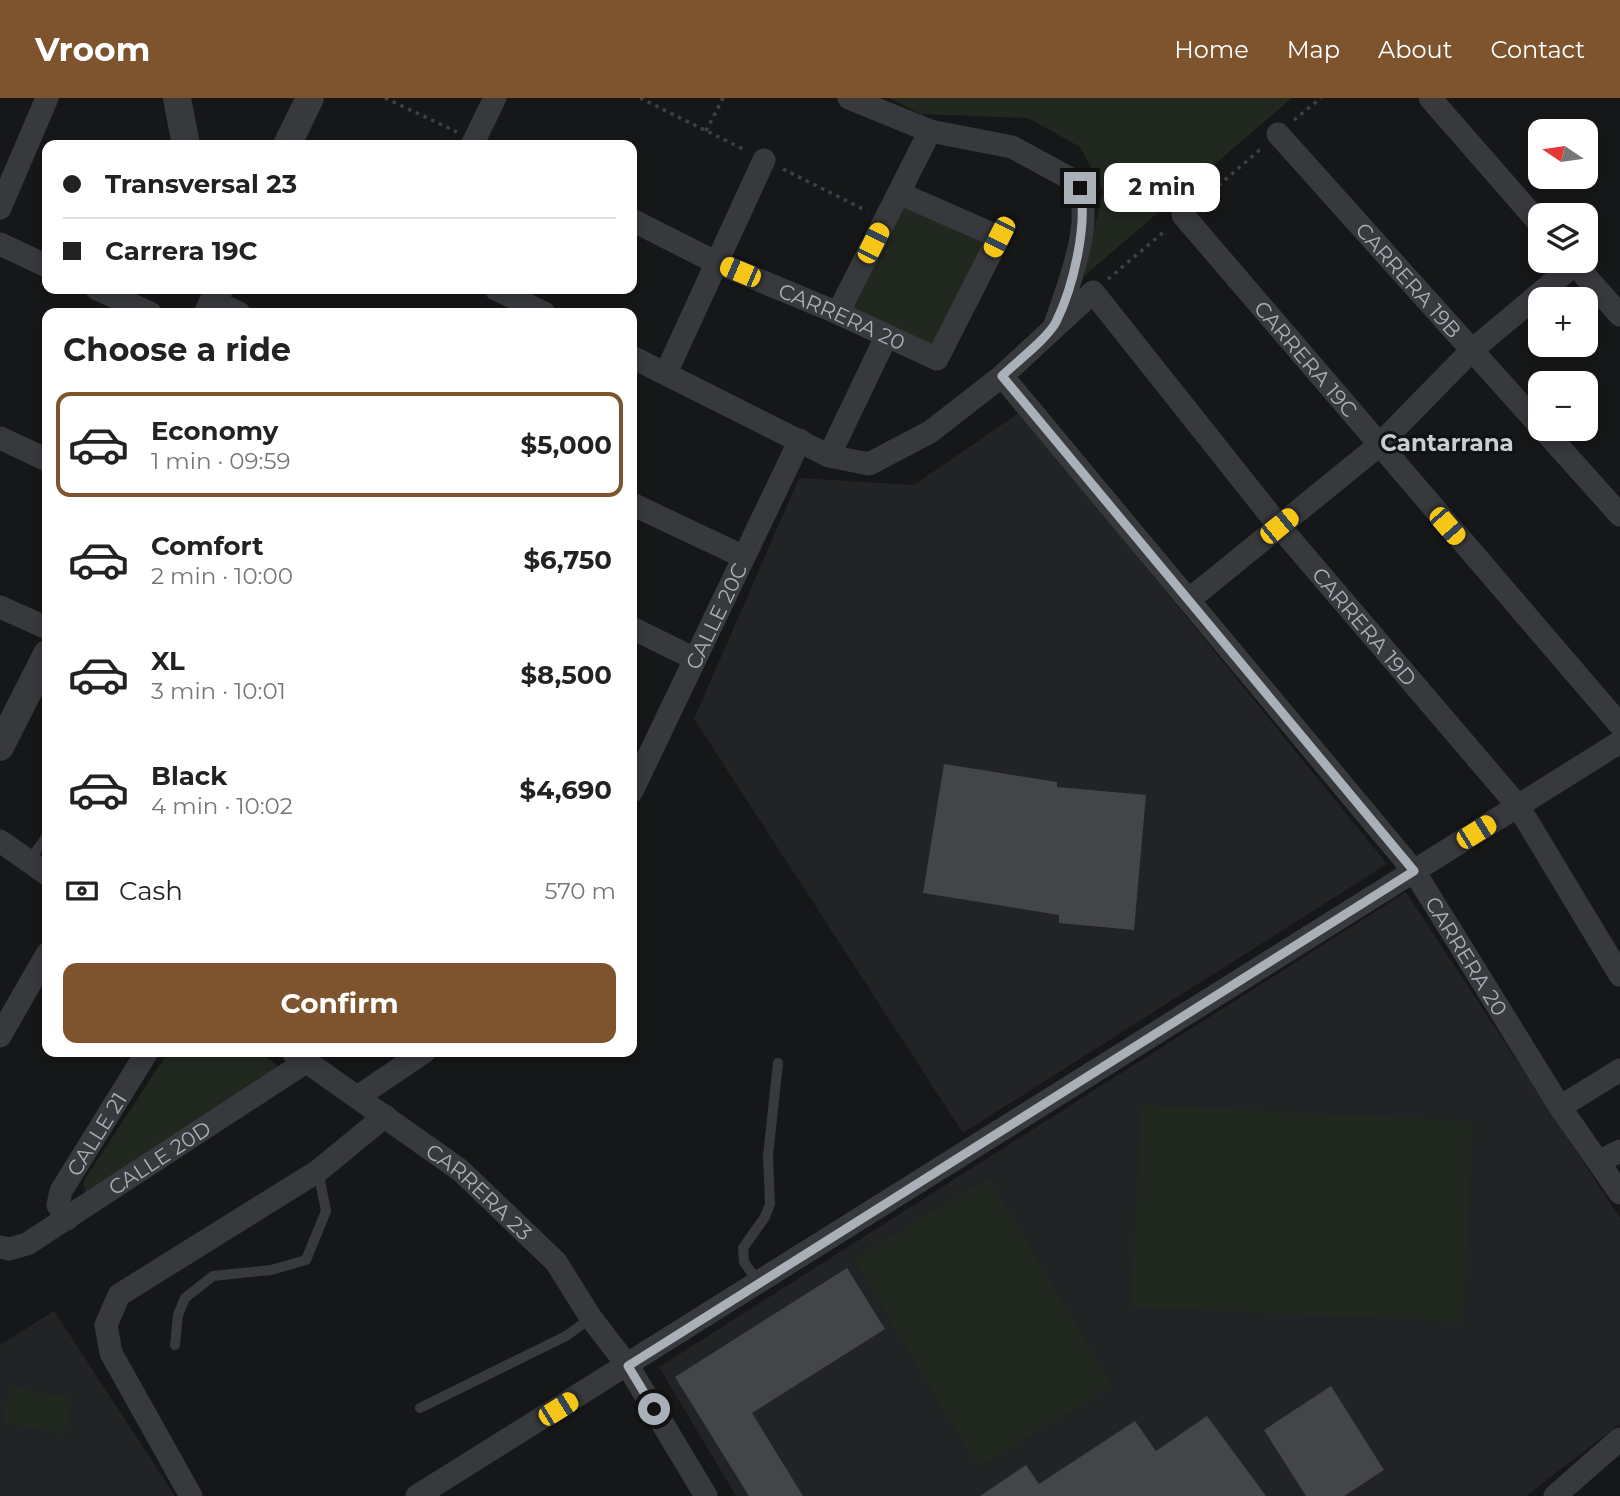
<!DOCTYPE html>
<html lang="en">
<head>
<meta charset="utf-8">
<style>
  body { margin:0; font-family:Montserrat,sans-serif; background:#f6f6f6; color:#222; height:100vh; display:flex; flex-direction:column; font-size:26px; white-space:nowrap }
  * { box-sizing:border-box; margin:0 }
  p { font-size:23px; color:#767676 }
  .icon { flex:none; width:38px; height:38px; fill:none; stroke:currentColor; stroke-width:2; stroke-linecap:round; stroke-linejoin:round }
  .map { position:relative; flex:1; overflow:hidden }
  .details { position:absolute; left:42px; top:210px; width:595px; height:749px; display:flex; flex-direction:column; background:#fff; border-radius:14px; box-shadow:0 4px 10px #0003 }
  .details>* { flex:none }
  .guide { position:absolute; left:42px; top:42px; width:595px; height:154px; border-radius:14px; box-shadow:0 4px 10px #0003; display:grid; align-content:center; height:154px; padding:0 21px; background:#fff }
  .needle { width:46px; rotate:283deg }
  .buttons { position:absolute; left:1528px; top:21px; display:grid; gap:14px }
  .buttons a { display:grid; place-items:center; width:70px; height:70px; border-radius:14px; background:#fff; box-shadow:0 4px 10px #0003; font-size:35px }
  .end { position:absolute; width:32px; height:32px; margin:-16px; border:9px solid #a9b0b8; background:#111; box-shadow:0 0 0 4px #111 }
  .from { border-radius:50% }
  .bubble { position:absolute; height:49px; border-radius:14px; background:#fff; box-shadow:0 4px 10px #0003; font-size:23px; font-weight:700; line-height:49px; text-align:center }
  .car { position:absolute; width:21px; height:42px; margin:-21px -10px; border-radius:9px; box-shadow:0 0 5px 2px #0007; background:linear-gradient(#f5c518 24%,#345 0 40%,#f5c518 0 76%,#345 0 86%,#f5c518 0) }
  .guide b { display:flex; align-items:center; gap:24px; height:66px; font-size:26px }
  .guide b+b { border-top:2px solid #e0e0e0 }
  .guide i { width:18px; height:18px; background:#222 }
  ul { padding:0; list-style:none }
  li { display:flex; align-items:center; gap:21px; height:105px; margin:0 14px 10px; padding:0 7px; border:4px solid transparent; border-radius:14px }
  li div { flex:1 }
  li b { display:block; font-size:26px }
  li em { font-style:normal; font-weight:700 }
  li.selected { border-color:#7d542d }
  li>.icon { width:63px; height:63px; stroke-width:1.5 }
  h2 { padding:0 21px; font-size:32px; line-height:84px }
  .pay { display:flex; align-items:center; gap:18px; height:77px; padding:0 21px; font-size:26px }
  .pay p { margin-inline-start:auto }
  .cta { display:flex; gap:14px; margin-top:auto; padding:14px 21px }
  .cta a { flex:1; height:80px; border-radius:14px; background:#7d542d; color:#fff; font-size:28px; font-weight:700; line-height:80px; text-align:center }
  header { display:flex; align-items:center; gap:42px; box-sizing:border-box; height:98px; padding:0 35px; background:#7d542d; color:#fff }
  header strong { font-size:33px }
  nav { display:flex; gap:38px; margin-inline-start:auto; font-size:24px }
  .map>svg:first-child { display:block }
</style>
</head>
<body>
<header>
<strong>Vroom</strong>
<nav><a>Home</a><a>Map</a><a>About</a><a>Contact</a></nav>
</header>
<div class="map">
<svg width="1620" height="1398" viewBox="0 0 1620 1398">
  <rect width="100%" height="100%" fill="#161718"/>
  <path fill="#222325" d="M1020 314 1387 766 963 1035 694 621 799 380 914 387Z
    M1406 794 1620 1120V1326L1526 1398H736L659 1269Z
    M54 1213 175 1398H0V1247Z"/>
  <path fill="#212820" d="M889 0H1292L1083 179 1103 93 1080 49 1028 20 920 16Z
    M900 108 994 143 935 254 843 211Z
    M168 954H260L284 973 87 1100 83 1084Z
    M1141 1007 1473 1023 1463 1224 1131 1209Z
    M989 1080 1112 1288 978 1369 854 1161Z
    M10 1288 72 1300 65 1337 3 1325Z"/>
  <path fill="#434548" d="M944 666 1057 684V689L1146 697 1134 832 1059 825V817L923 795Z
    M847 1170 885 1231 752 1315 803 1398H749L675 1279Z
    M1331 1288 1384 1372 1344 1398H1306L1264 1332Z
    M1207 1318 1266 1398H980L1026 1367 1039 1386 1135 1323 1156 1353Z"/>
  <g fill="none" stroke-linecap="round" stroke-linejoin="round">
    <path stroke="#3d4044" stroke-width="3.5" stroke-dasharray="3.5 5" stroke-linecap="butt" d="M385 0 457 34
      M640 0 745 52
      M1294 22 1321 0
      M706 33 723 0
      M783 71 867 113
      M1199 104 1262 50
      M1108 181 1166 132"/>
    <path stroke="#37393d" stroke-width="10" d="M29 763 47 738
      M759 1185 744 1164 743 1150 765 1119 770 1106 768 1058 778 965
      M175 1247 178 1217 185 1200 213 1178 271 1172 306 1162 326 1113 318 1073
      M420 1310 566 1238 591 1220"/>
    <g stroke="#37393d" stroke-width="23">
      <path d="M849 0 930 33 1012 49 1073 82C1099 114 1068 188 1056 224"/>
      <path d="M1430 0 1540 126"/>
      <path id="s1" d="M1278 36 1540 328"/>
      <path d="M472 47 495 0"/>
      <path d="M0 110 47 0"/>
      <path id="s2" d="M1183 117 1620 627"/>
      <path id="s3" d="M632 122 715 164 838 215 937 261 999 139 901 96"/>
      <path d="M0 146 47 168"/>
      <path d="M1572 163 1620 217"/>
      <path d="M97 191 150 215"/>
      <path d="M496 191 544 215"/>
      <path d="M213 203 239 215"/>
      <path d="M838 215 930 33"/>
      <path id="s4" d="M632 259 829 358 869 366 930 334 1002 278 1093 194 1279 428 1518 708 1620 877"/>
      <path d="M666 275 764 62"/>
      <path id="s5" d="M1002 278 1414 773 1560 1009 1620 1095"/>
      <path d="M1543 331 1620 417"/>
      <path d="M0 340 47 362"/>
      <path d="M829 358 886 239"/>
      <path d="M632 406 744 459"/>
      <path d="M1190 501 1378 348 1472 252 1575 166"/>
      <path d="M0 509 47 530"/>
      <path d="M632 530 695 561"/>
      <path id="s6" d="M632 693 800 342"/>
      <path d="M0 743 47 776"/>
      <path d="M0 938 47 856"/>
      <path id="s7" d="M293 954 460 1072 556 1164 591 1220 628 1268 706 1398"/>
      <path d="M359 998 424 954"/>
      <path d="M1560 1009 1620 972"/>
      <path d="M1600 1063 1620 1053"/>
      <path id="s8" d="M67 1121 58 1107 61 1093 147 954"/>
      <path id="s9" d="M0 1149 9 1151 27 1146 307 963"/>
      <path d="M191 1398 111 1255 106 1227 119 1197 318 1073 385 1018"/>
      <path d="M417 1398 1620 644"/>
      <path d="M1555 1398 1620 1341"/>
    </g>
    <path stroke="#37393d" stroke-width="28" d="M177 0 186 47
      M287 47 310 0
      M208 215 219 191
      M0 649 47 556"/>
  </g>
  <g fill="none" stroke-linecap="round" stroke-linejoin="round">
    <path stroke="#a9b0b8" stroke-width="9" d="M654 1311 628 1268 1414 773 1002 278C1016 264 1047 241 1056 224 1073 190 1088 127 1080 90"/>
  </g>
  <g text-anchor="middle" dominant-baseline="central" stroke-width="6" stroke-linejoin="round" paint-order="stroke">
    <g font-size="21" fill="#a9b0b8" stroke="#111213">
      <text stroke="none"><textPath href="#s1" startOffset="196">CARRERA 19B</textPath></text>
      <text stroke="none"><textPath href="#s3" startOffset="231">CARRERA 20</textPath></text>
      <text stroke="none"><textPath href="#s2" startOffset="189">CARRERA 19C</textPath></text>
      <text stroke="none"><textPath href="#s6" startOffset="194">CALLE 20C</textPath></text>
      <text stroke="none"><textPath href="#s4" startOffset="976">CARRERA 19D</textPath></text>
      <text stroke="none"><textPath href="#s5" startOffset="744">CARRERA 20</textPath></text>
      <text stroke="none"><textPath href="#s8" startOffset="98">CALLE 21</textPath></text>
      <text stroke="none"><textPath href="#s9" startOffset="186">CALLE 20D</textPath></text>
      <text stroke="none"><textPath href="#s7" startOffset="233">CARRERA 23</textPath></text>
    </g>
    <g font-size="23" font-weight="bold" fill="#c9ced4" stroke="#111213">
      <text x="1447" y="345">Cantarrana</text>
    </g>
  </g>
</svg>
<div class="buttons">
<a><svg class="needle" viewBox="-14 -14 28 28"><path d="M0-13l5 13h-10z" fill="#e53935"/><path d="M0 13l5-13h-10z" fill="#767676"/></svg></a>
<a><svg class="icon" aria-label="layers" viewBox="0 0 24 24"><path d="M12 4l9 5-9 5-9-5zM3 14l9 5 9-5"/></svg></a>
<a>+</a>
<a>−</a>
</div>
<i class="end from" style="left:654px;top:1311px"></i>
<i class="end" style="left:1080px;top:90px"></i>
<div class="bubble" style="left:1104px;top:65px;width:116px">2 min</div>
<i class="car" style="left:999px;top:139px;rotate:207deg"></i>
<i class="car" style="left:873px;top:145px;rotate:27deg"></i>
<i class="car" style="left:740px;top:174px;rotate:293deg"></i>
<i class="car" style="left:1279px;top:428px;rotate:51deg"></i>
<i class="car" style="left:1447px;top:428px;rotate:139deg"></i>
<i class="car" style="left:1476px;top:734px;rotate:58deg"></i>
<i class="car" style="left:558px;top:1311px;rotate:58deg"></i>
<div class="guide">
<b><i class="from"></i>Transversal 23</b>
<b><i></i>Carrera 19C</b>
</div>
<section class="details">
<h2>Choose a ride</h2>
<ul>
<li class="selected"><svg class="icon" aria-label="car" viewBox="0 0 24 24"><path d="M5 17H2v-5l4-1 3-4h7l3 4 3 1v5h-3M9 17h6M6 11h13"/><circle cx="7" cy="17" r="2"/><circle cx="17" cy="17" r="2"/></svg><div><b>Economy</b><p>1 min · 09:59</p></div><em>$5,000</em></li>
<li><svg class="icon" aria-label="car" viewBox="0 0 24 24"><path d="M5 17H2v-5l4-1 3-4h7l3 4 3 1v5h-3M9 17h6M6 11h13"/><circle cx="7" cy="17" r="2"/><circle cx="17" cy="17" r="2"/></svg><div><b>Comfort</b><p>2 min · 10:00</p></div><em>$6,750</em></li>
<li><svg class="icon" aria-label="car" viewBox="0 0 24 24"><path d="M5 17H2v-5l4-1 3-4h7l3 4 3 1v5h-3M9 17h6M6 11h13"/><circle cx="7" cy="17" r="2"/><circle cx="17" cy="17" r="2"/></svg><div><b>XL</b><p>3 min · 10:01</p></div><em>$8,500</em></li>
<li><svg class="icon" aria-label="car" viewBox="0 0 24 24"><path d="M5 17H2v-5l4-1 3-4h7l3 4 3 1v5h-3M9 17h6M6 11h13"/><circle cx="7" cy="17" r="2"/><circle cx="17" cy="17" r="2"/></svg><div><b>Black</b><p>4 min · 10:02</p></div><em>$4,690</em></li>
</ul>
<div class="pay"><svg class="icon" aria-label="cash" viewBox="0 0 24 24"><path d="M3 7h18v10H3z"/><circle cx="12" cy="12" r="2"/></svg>Cash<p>570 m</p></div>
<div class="cta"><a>Confirm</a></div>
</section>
</div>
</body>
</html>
